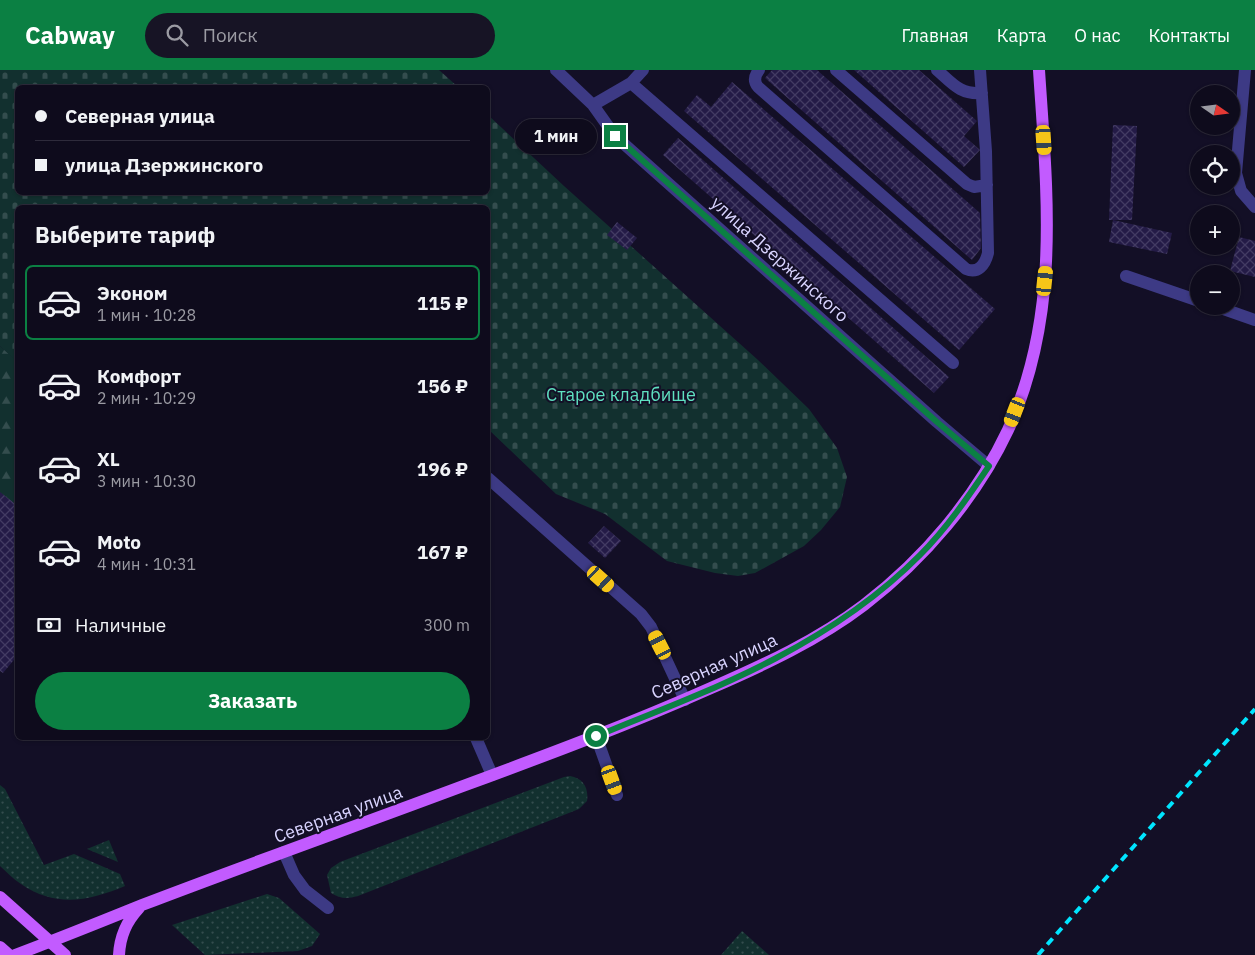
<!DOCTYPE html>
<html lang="ru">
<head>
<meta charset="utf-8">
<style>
  body { margin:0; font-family:"IBM Plex Sans",sans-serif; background:#171425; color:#f1f3f6; height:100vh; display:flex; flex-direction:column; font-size:19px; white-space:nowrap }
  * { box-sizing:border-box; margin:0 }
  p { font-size:16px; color:#9b9ba3 }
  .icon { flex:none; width:28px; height:28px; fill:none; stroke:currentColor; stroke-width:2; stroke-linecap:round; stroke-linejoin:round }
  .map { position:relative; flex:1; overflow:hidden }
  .drawer { position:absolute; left:15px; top:135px; width:475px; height:535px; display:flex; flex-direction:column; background:#0e0b1c; border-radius:8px; box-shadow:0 1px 4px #0004,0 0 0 1px #2e2b3b }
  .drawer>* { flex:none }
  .hud { position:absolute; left:15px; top:15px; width:475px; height:110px; border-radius:8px; box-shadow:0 1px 4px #0004,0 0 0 1px #2e2b3b; display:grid; align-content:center; height:110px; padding:0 20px; background:#0e0b1c }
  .needle { width:32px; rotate:104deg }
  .buttons { position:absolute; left:1190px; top:15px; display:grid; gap:10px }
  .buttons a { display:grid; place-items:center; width:50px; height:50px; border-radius:50%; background:#0e0b1c; box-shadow:0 1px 4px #0004,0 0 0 1px #2e2b3b; font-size:25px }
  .end { position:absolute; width:22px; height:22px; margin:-11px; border:6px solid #0b8043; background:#fff; box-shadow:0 0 0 2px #fff }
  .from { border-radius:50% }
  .bubble { position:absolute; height:35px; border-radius:18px; background:#0e0b1c; box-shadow:0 1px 4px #0004,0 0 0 1px #2e2b3b; font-size:16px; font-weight:800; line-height:35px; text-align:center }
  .car { position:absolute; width:15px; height:30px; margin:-15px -8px; border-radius:6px; box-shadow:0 0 4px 1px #0007; background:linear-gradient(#f5c518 24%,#345 0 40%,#f5c518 0 76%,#345 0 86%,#f5c518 0) }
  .hud b { display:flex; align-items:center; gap:18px; height:48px; font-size:19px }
  .hud b+b { border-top:1px solid #2e2b3b }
  .hud i { width:12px; height:12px; background:#f1f3f6 }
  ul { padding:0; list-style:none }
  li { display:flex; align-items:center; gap:15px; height:75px; margin:0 10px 8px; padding:0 10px; border:2px solid transparent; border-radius:8px }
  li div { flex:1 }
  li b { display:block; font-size:19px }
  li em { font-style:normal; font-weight:800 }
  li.current { border-color:#0b8043 }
  li>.icon { width:45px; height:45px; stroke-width:1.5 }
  h2 { padding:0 20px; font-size:22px; line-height:60px }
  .pay { display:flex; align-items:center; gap:12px; height:55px; padding:0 20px; font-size:19px }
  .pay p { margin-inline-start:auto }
  .primary-button { display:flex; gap:10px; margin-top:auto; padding:10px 20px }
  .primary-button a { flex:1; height:58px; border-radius:30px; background:#0b8043; color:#fff; font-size:20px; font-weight:800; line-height:58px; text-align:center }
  header { display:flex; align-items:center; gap:30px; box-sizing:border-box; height:70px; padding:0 25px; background:#0b8043; color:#fff }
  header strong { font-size:24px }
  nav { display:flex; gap:28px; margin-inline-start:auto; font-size:18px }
  .search { width:350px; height:45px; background:#171425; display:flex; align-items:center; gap:12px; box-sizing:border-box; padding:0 18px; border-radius:28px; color:#9b9ba3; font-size:19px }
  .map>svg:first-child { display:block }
</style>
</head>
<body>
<header>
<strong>Cabway</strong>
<div class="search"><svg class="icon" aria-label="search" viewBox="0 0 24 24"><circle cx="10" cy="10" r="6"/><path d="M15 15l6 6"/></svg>Поиск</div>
<nav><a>Главная</a><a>Карта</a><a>О нас</a><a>Контакты</a></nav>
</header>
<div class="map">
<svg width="1255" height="885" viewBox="0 0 1255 885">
  <defs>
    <pattern id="grass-dots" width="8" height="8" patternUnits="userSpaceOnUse" patternTransform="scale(1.25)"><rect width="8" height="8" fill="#12302f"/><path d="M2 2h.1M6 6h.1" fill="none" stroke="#344d4e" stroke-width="1.8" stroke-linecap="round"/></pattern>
    <pattern id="forest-firs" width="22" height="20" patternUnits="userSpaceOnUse" patternTransform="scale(1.25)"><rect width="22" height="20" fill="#12302f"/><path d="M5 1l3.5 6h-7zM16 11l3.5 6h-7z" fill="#344d4e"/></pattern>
    <pattern id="cemetery-stones" width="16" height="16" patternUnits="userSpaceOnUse" patternTransform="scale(1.25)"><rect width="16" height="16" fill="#12302f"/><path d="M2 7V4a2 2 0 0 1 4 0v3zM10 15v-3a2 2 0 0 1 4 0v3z" fill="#344d4e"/></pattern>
    <pattern id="building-cross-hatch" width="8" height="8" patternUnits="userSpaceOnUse" patternTransform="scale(1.25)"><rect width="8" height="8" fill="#241b47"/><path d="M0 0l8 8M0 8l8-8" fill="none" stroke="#433b63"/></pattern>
  </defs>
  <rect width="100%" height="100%" fill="#130f26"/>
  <path fill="url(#grass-dots)" d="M570 706C583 708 589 718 587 731L579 739 358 826C347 829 341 829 331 823L327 805 331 798 340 792 564 707Z
    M0 715 5 719 44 795 74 784 120 804 125 816C89 831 56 838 21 814 13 809 7 802 0 796Z
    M109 770 118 792 87 779Z
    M267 824 279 828 320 864 312 876 298 881 205 885 172 855Z
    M742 861 769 885H721Z"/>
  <path fill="url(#forest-firs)" d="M0 276 18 292 17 444 0 453Z"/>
  <path fill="url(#cemetery-stones)" d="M0 0H439L458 17 18 18V122H488V45L564 116 758 290 809 339 837 378 847 407 840 437 821 460 804 476 755 503 738 506 715 503 667 491 605 444 556 424 488 359V138H18L17 292 0 276Z"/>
  <path fill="url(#building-cross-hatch)" d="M772 0H817L980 143 981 178 972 190 765 8Z
    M854 0H919L977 51 964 66 980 80 964 97Z
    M732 12 995 239 959 280 684 41 697 25 711 37Z
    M1113 55 1137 56 1132 150H1109Z
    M678 68 949 307 934 323 663 85Z
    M1113 150 1172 163 1167 184 1109 172Z
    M617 152 637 168 627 180 607 165Z
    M1239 167 1255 171V207L1230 201Z
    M0 422 18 436V585L3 603 0 601Z
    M604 456 621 471 605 488 588 473Z"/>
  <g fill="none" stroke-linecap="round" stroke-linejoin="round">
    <path stroke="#3d3a85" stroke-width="12" d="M556 0 593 35 615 66 937 352 989 396
      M759 0C755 5 753 11 758 17L966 199C978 204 985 195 988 183L986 81 980 0
      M836 0 967 114 974 117 987 115
      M937 0C952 13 960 25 982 23
      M1245 0 1236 103 1241 121 1255 137
      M631 13 953 293
      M593 35 631 13 643 0
      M1126 206 1199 231
      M1215 236 1255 250
      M488 408 641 544 651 557 685 630
      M596 666 617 725
      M476 668 492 705
      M284 782 294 805 305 820 328 838"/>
    <path stroke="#c25bff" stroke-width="12" d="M0 827 65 885
      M0 877 9 885
      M15 885C58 869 100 852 142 835 249 794 356 756 463 716 547 685 630 654 711 618 764 595 818 570 864 535 924 489 976 428 1008 360 1061 244 1047 123 1039 0
      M119 885C120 866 126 852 139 838"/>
    <path stroke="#00e5ff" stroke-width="4" stroke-dasharray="8 6" stroke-linecap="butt" d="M1038 885 1255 639"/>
  </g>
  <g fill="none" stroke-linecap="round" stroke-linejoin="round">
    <path stroke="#0b8043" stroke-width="6" d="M596 666C712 620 830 576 920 485 947 458 968 427 989 396L937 352 615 66"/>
  </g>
  <g text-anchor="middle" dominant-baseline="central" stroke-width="4" stroke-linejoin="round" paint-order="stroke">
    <g font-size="18" fill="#d9d4ff" stroke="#130f26">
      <text transform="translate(780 189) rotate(42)">улица Дзержинского</text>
      <text transform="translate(714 596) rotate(-24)">Северная улица</text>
      <text transform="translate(338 744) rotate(-20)">Северная улица</text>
    </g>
    <g font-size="18" fill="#5fe0c0" stroke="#130f26">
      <text x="621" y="324">Старое кладбище</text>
    </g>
  </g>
</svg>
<div class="buttons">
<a><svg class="needle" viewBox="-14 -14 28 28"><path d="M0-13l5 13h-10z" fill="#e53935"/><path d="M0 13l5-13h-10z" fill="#9b9ba3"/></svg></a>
<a><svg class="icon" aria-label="locate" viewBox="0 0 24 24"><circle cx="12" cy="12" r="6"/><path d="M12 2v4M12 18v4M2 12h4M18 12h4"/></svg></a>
<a>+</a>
<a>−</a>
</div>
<i class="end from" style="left:596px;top:666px"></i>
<i class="end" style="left:615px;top:66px"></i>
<div class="bubble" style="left:515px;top:49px;width:82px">1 мин</div>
<i class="car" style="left:1044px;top:70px;rotate:176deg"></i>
<i class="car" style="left:1045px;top:211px;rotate:6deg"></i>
<i class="car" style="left:1015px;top:342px;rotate:201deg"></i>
<i class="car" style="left:601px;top:509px;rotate:132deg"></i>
<i class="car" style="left:660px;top:575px;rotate:333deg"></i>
<i class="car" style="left:612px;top:710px;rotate:160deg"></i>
<div class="hud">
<b><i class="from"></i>Северная улица</b>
<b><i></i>улица Дзержинского</b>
</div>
<section class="drawer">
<h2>Выберите тариф</h2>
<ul>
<li class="current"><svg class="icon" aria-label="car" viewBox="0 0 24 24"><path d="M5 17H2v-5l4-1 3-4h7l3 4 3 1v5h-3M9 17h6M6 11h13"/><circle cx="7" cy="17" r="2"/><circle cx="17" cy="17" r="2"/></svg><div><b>Эконом</b><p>1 мин · 10:28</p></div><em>115 ₽</em></li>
<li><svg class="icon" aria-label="car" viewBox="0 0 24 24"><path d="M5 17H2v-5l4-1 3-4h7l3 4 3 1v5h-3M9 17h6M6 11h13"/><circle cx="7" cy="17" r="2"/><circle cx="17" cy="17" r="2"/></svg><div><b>Комфорт</b><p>2 мин · 10:29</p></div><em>156 ₽</em></li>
<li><svg class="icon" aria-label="car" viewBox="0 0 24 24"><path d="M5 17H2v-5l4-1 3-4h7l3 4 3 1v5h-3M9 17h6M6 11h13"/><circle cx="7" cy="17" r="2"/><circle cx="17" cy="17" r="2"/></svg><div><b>XL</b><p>3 мин · 10:30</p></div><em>196 ₽</em></li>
<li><svg class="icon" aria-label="car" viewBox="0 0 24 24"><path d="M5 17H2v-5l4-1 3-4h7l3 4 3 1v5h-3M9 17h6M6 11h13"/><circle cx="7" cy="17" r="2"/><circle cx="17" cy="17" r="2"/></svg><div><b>Moto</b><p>4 мин · 10:31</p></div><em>167 ₽</em></li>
</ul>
<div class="pay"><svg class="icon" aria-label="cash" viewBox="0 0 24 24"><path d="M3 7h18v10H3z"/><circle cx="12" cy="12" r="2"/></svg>Наличные<p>300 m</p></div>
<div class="primary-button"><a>Заказать</a></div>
</section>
</div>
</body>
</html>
